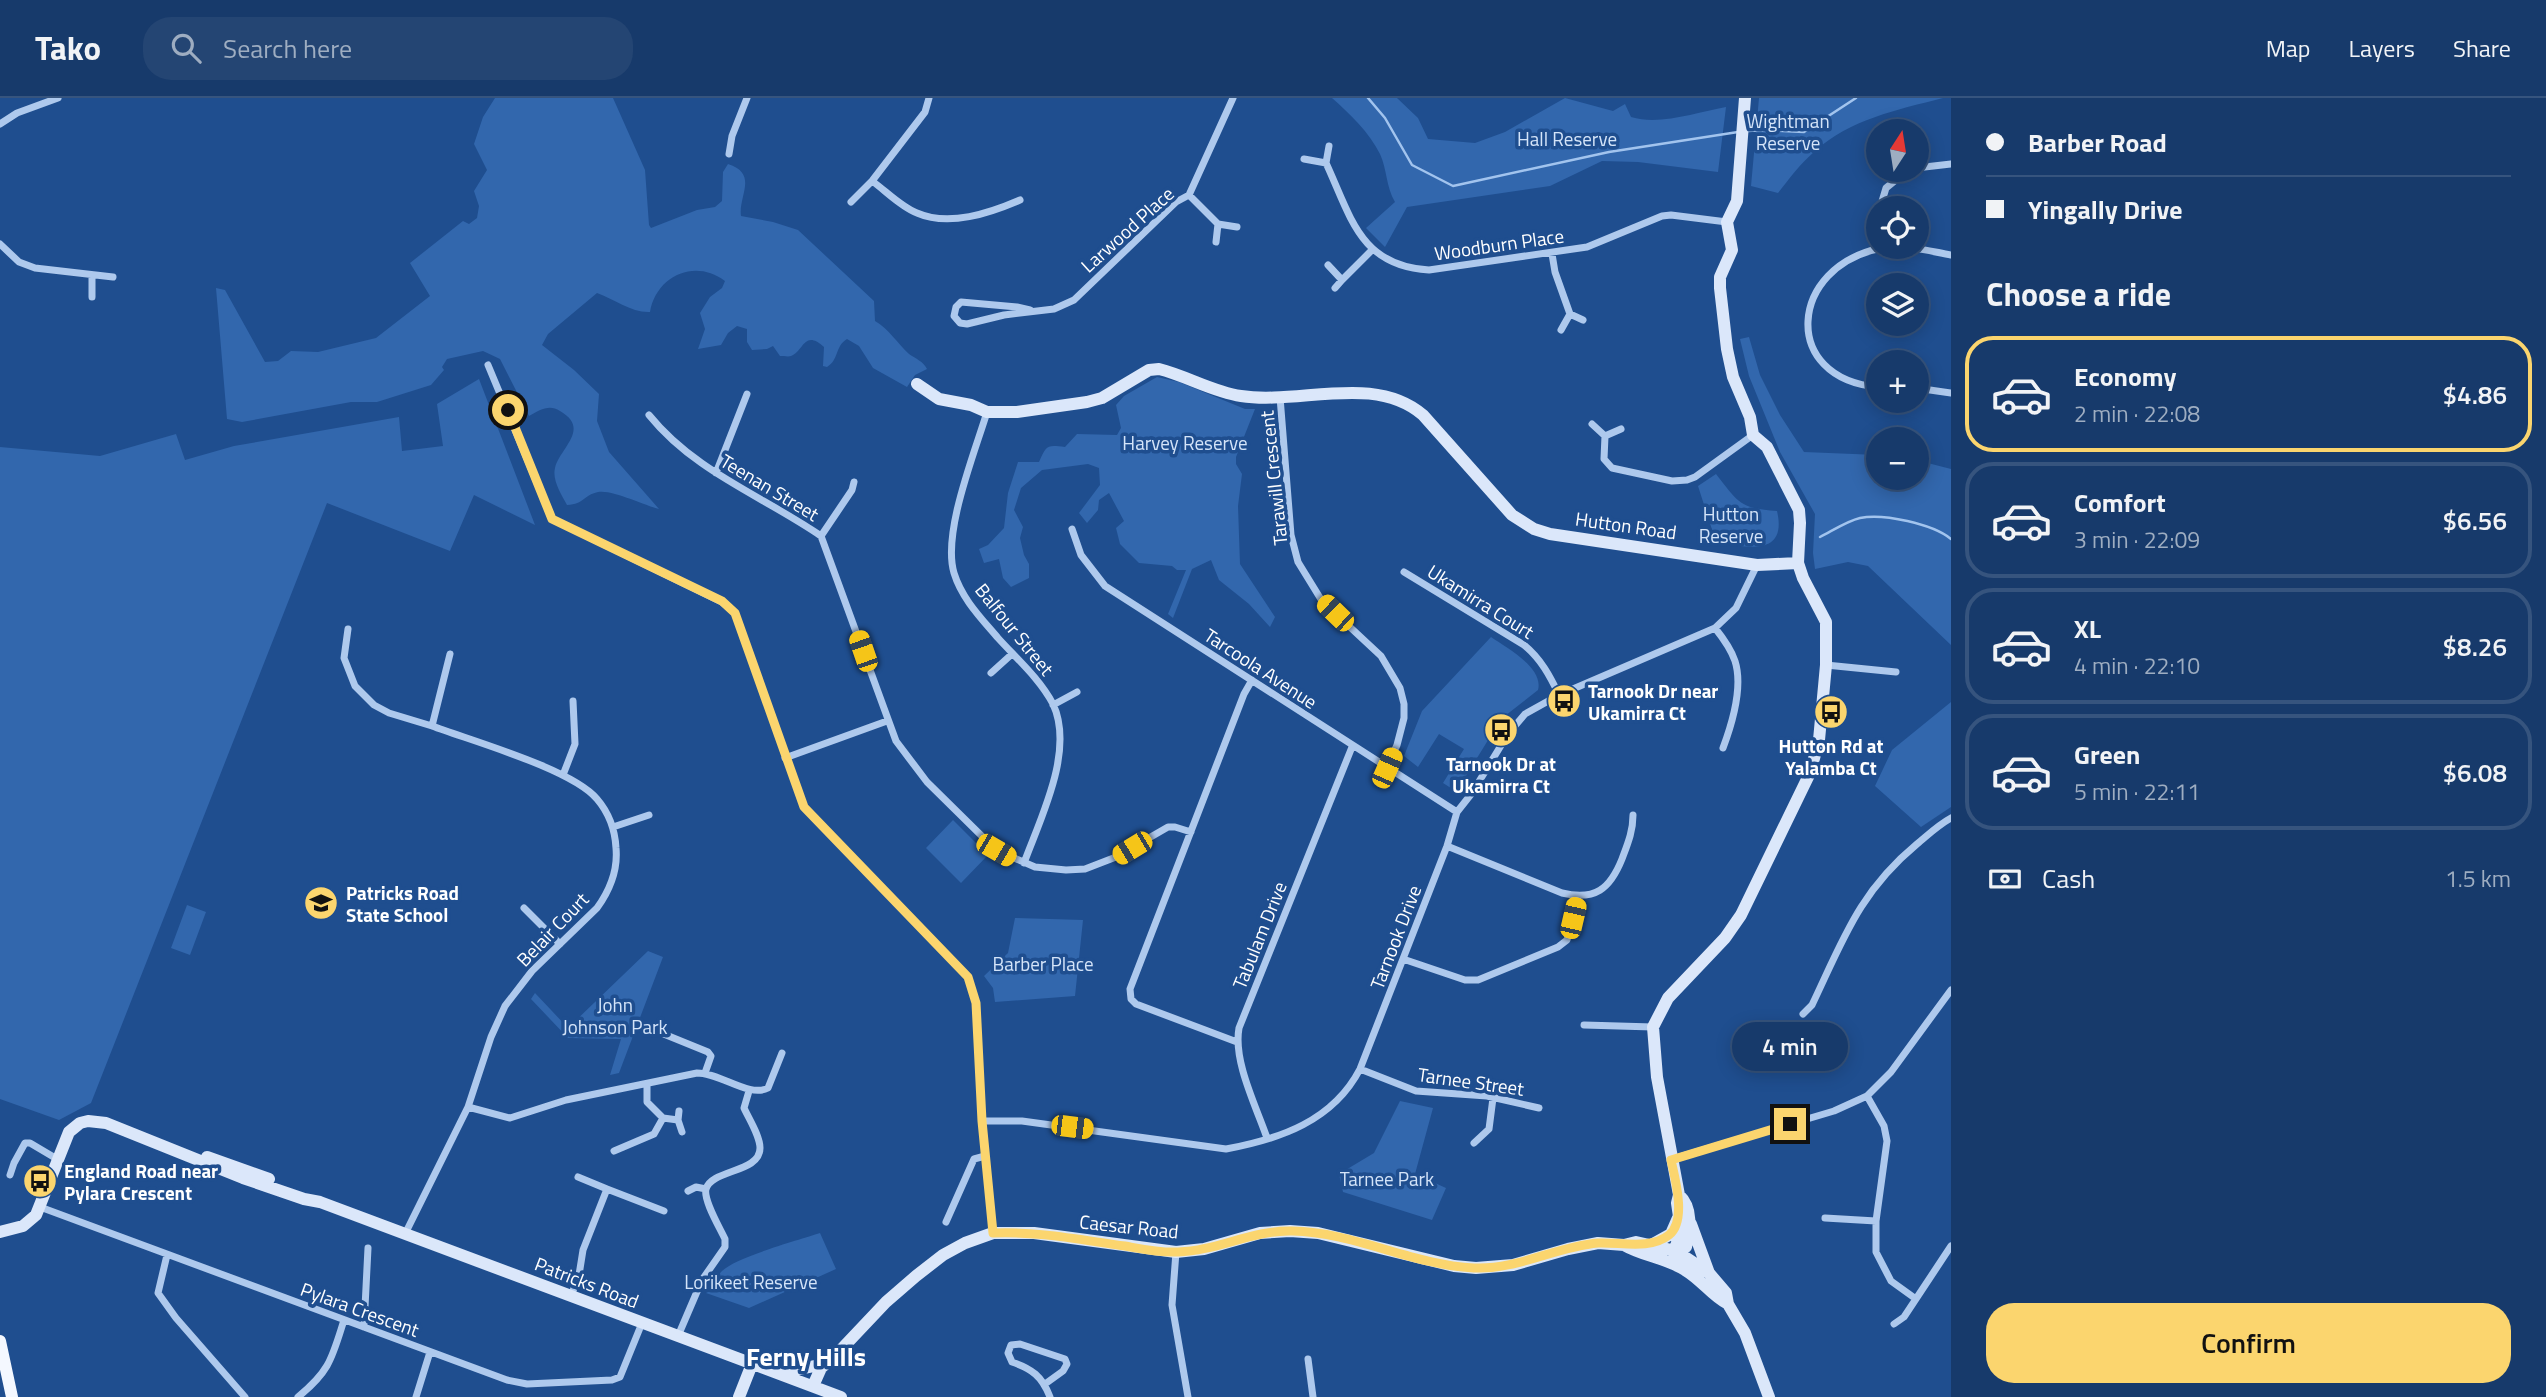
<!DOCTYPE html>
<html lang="en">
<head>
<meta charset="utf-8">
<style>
  body { margin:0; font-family:"Titillium Web",sans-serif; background:#244573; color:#f1f3f6; height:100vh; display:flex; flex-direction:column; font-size:26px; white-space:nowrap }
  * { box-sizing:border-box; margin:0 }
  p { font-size:23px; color:#9eadc1 }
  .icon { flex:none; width:38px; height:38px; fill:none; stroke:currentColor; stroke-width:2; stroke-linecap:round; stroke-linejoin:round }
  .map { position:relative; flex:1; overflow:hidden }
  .panel { display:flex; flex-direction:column; background:#173a6b; width:595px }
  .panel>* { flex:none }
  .banner { display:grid; align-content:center; height:154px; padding:0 35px; background:#173a6b }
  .needle { width:46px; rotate:12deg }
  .buttons { position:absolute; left:1866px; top:21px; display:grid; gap:14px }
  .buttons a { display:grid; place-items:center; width:63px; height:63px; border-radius:50%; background:#173a6b; box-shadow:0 4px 18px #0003,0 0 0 2px #36547e; font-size:35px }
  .end { position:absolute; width:32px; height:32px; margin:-16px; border:9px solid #fbd56e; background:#111; box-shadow:0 0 0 4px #111 }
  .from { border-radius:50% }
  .bubble { position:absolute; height:49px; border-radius:24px; background:#173a6b; box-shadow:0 4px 18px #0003,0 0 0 2px #36547e; font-size:23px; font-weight:600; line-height:49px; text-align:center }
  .car { position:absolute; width:21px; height:42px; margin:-21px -10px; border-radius:9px; box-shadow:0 0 5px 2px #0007; background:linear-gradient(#f5c518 24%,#345 0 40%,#f5c518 0 76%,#345 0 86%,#f5c518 0) }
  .banner b { display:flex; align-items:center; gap:24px; height:66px; font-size:26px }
  .banner b+b { border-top:2px solid #36547e }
  .banner i { width:18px; height:18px; background:#f1f3f6 }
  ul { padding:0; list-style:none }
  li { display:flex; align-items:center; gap:21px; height:116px; margin:0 14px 10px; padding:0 21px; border:4px solid #36547e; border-radius:28px }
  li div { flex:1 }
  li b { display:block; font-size:26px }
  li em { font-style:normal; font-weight:600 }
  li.current { border-color:#fbd56e }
  li>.icon { width:63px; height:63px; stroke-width:1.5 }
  h2 { padding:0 35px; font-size:32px; line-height:84px }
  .pay { display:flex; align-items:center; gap:18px; height:77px; padding:0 35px; font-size:26px }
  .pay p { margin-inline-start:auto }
  .cta { display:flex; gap:14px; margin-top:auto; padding:14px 35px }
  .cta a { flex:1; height:80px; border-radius:28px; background:#fbd56e; color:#111; font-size:28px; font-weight:600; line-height:80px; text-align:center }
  header { display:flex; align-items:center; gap:42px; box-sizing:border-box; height:98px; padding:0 35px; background:#173a6b; border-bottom:2px solid #36547e }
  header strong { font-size:33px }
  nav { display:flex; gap:38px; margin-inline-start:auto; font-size:24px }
  .search { width:490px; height:63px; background:#244573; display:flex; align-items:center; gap:18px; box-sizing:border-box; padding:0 24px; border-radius:28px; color:#9eadc1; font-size:26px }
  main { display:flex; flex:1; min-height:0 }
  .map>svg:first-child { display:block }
</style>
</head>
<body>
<header>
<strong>Tako</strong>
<div class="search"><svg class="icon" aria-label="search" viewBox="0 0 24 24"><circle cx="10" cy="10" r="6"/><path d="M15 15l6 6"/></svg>Search here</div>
<nav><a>Map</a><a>Layers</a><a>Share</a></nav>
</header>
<main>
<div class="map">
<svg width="1951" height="1299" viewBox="0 0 1951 1299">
  <rect width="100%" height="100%" fill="#1f4e8f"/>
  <path fill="#3267ad" d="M495 0H613L645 72 649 127 651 130 697 112 715 109 722 103 723 74 728 66C759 76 738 98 741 118L773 124 798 132 874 203 875 223C889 231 897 245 909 256 916 261 923 263 927 271L915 277 907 289 873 270 859 248 847 241C835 248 839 262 827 269L823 268 824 249C804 231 804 253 791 258 789 259 783 258 780 258L773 248 767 251 752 252 747 244V231L737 228 728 235 721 247 698 251 705 231 700 215 710 199 722 190 725 183C695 160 656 178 650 214 632 215 614 201 597 195L548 236 542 247 574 272 599 296 597 323 609 354 659 411C644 407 611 391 598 394 583 397 585 406 567 407 561 396 552 382 555 370 560 350 591 331 560 313 549 306 540 312 529 318L500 261 483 253 447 261 442 269 444 272 431 287 377 304H351L242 324 227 321 216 190 225 192 265 264 278 263 291 253 318 254 376 240 430 198 410 165 463 123 469 126 477 120 479 108 474 93 487 72 474 46 483 19Z
    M1332 0H1397L1418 20 1428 41 1475 45 1505 34 1565 0 1613 13 1625 6 1631 19C1660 28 1697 14 1726 9L1718 74 1638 64 1602 63 1550 88 1407 109 1385 149 1366 130 1395 104C1386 89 1387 71 1380 56 1369 34 1350 16 1332 0Z
    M1759 0H1943C1897 12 1850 21 1814 54 1800 66 1789 81 1778 95L1751 88Z
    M1749 239 1760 277 1780 317 1804 354 1878 357V380H1916V362L1951 371V547L1868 468 1848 464 1815 471 1813 455 1815 416 1780 354 1749 278 1740 241Z
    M1157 279 1179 284 1245 311H1255L1236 359V366L1242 376 1238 408 1240 466 1275 519 1270 529 1249 506 1219 482 1211 462 1192 471 1173 520 1168 516 1186 472H1177L1172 468 1139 465 1120 446 1116 430 1124 423 1109 395 1099 402 1098 412 1087 425 1079 415 1100 387 1099 370 1088 366 1042 372 1021 390 1014 412 1023 429 1020 440 1024 457 1029 466V480L1011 489 1003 480 999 461 984 465 979 451 988 447 1004 430 1008 395 1018 364H1039C1047 347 1046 347 1065 349L1077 336 1117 337 1121 330 1116 307 1124 298Z
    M479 281 535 427 474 397 450 453 327 405 91 1005 59 1022 0 1001V349L100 358 176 336 185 362 234 348 399 319 402 353 443 348 437 306Z
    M1716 376C1739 405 1739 410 1777 413 1788 460 1744 449 1716 444L1698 388Z
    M1491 539C1507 550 1544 570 1538 592L1501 621 1458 691 1454 692 1443 685 1464 651 1439 636 1418 669 1404 658 1422 613Z
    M1951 604V709L1921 729 1875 688 1892 652Z
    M953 722 988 757 961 785 926 750Z
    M187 807 206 814 190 857 171 850Z
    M1015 820 1083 822 1075 898 995 904 993 890 984 878 1008 855Z
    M648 853 663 859 619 975 610 977 621 941 568 940 531 901 535 895 568 930Z
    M1400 1003 1433 1010 1415 1076 1446 1090 1432 1122 1343 1094 1339 1076 1374 1055Z
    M820 1135 836 1171 749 1210 706 1195C714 1189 715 1179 722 1173 736 1159 799 1142 820 1135Z"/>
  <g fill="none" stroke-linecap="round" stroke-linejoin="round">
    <path stroke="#a2c4ee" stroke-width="2.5" d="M1368 0 1385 20 1412 67 1453 88 1609 54 1738 34
      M1748 33 1765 32 1804 34 1856 0
      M1820 439C1832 433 1847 423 1860 420 1883 415 1933 426 1951 441"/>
    <path stroke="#aec9ed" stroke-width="7" d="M0 26 17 15 58 0
      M729 56 732 38 747 0
      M1304 61 1326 65 1329 48
      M1326 65C1351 119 1360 168 1429 172L1587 149 1662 118 1671 117 1727 124
      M1916 70 1951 66
      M872 83C886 93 901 109 917 115 949 129 990 115 1020 102
      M1189 97 1218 126 1216 144
      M851 104 872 83 925 14 929 0
      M1880 110 1886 90 1908 72
      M1218 126 1237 129
      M0 146 19 164 35 170 113 179
      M1552 156 1555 174 1570 216
      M1328 167 1342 182 1335 190
      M1342 182 1372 152
      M92 199V178
      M1030 212 1017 209 961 204 956 209 954 218 960 225 967 226 1004 217 1054 211 1074 202 1176 104 1189 97 1233 0
      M1561 232 1570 216 1583 222
      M488 267 552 421 722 504 735 515 804 709 968 879 976 905 982 1023 993 1135
      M1878 289C1780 281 1788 168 1882 150 1904 146 1929 153 1951 157
      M1916 290 1951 295
      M1280 299 1291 437 1298 464 1322 503 1381 558 1400 590 1404 606V620L1397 647 1387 670
      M987 314C975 354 942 435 954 475 962 501 981 520 998 540 1017 561 1040 581 1053 606 1075 653 1040 721 1024 765
      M649 317C695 374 763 398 821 438L896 643 927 684 996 752 1035 769 1066 772 1085 771 1116 759 1168 729H1175L1191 734
      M1592 326 1605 338 1621 331
      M1605 338 1604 361 1612 370 1672 383 1687 382 1695 379 1753 337
      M716 375 747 296
      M1072 431 1081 457 1105 488 1457 714
      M821 438 852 392 854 384
      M1404 474 1524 547C1541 561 1550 578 1559 597
      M1715 530C1723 540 1731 551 1735 563 1743 588 1732 626 1723 650
      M348 531 344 560 355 588 374 607 389 615 432 628
      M1826 567 1896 574
      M991 575 1012 556
      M1053 607 1077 594
      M785 660 887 623
      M563 677 575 646 573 603
      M613 729 649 717
      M1447 748 1562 795C1595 803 1610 791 1622 761 1628 745 1633 733 1633 717
      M524 810 560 846
      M1403 861 1465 882H1478L1558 849 1567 842 1578 799
      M1803 916 1812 907C1843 842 1859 794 1917 746 1928 737 1938 727 1951 720
      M1584 927 1653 929
      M644 928 708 954 711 958 705 975
      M1237 944 1136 906 1131 901 1130 891 1244 596 1252 582
      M1360 971 1416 993 1487 998 1539 1010
      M647 986V1004L663 1020
      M1867 998 1884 1028 1887 1043 1876 1123V1154L1891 1183 1916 1201
      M468 1009 510 1020 566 1002 697 975C721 975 749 1000 768 990L782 955
      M678 1022 682 1034
      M982 1023H1022L1226 1051C1280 1041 1333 1023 1360 971L1447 748 1457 714 1472 695 1508 636 1525 616 1559 597 1715 530 1736 510 1757 467
      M1267 1040C1256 1008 1233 963 1239 930L1352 649
      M1474 1045 1489 1031 1493 1000
      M614 1053 654 1036 663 1020 678 1022 679 1013
      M1672 1061 1834 1013 1867 998 1891 974 1951 892
      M10 1077 14 1065 25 1045H30L57 1061
      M578 1079 607 1091
      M688 1093 696 1089 706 1091
      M40 1109 507 1282 527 1286 612 1282 620 1279 642 1225
      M1825 1120 1876 1123
      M946 1124 974 1061 985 1058
      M405 1136 468 1009 491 939 505 908 532 873 597 810C610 792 618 772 616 750 615 732 609 715 597 701 572 671 472 643 432 628L450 556
      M1176 1154 1172 1207 1188 1299
      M167 1157 158 1195 176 1220 245 1299
      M571 1198 579 1177 583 1152 607 1091 664 1113
      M1894 1226 1904 1219 1951 1148
      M364 1229 368 1150
      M678 1238 702 1182 725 1149V1141C720 1130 703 1102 706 1091 712 1071 760 1075 760 1050 760 1038 749 1021 744 1010L749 993
      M1308 1261 1313 1299
      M1045 1286 1063 1273 1067 1266 1065 1261 1020 1246 1011 1247 1008 1255 1012 1264C1032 1271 1042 1278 1050 1299
      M298 1299C330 1273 332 1260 344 1222
      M416 1299 430 1254"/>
    <path stroke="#dbe7fa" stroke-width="12" d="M917 286 939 301 971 307 987 314H1017L1087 304 1102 300 1149 272 1159 271C1187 278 1213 294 1241 298 1300 307 1374 275 1423 317L1512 417 1534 431 1550 436 1757 467 1798 465
      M207 1059 269 1081
      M1679 1097C1693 1110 1690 1131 1686 1149
      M1691 1126 1709 1175
      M0 1134 23 1128 36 1117 69 1034 80 1025 88 1023 106 1025 243 1080 304 1101 320 1104 841 1299
      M1653 1146 1671 1136 1678 1120
      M1624 1147C1643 1158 1666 1160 1685 1172 1702 1182 1712 1198 1728 1206
      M1671 1164 1681 1132 1677 1105 1679 1097 1657 979 1653 929 1668 900 1725 840 1741 817 1810 675 1819 642 1826 567V524L1803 480 1798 465 1800 425 1799 412 1767 349 1753 337 1750 319 1733 279 1727 251 1720 190V179L1732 152 1727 124 1737 103 1745 0
      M786 1278 800 1271 824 1266
      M813 1288 821 1270 834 1259 886 1204 916 1178 943 1157 965 1145 993 1135H1034L1176 1154 1204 1151 1260 1135 1290 1133 1318 1135 1454 1168 1476 1170 1513 1167 1568 1151 1598 1145 1624 1147 1636 1144 1676 1153 1709 1175 1726 1195 1728 1206 1745 1235 1769 1299
      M739 1299 752 1266"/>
    <path stroke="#f4f8ff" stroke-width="12" d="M0 1243 12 1299"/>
  </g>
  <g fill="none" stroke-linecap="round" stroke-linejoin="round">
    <path stroke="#fbd56e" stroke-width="9" d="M508 312 552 421 722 503 735 515 804 709 968 879 976 905 982 1023 993 1135C1037 1133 1081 1142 1125 1148 1142 1151 1160 1155 1178 1154 1217 1153 1252 1132 1292 1133 1354 1134 1412 1167 1474 1170 1517 1172 1555 1149 1598 1145 1621 1144 1650 1152 1669 1137 1687 1123 1675 1080 1671 1062L1790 1026"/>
  </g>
  <defs>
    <g id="bus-disc" transform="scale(1.75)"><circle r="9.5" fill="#fbd56e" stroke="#1f4e8f"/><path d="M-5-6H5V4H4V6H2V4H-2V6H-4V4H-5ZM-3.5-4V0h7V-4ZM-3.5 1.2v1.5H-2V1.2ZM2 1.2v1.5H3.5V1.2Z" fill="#111"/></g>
    <g id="school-disc" transform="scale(1.75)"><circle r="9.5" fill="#fbd56e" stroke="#1f4e8f"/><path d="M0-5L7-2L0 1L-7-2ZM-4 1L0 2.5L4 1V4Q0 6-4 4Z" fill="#111"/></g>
  </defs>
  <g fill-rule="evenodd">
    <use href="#bus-disc" x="1564" y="603"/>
    <use href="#bus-disc" x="1831" y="614"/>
    <use href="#bus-disc" x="1501" y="632"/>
    <use href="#school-disc" x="321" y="805"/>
    <use href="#bus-disc" x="40" y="1083"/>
  </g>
  <g text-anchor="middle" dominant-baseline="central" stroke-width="7" stroke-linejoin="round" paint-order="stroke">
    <g font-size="19" fill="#d4e4f9" stroke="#1f4e8f">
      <text x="1788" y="22">Wightman<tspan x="1788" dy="22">Reserve</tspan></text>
      <text x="1567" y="40">Hall Reserve</text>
      <text x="1185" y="344">Harvey Reserve</text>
      <text x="1731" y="415">Hutton<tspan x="1731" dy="22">Reserve</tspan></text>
      <text x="1043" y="865">Barber Place</text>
      <text x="615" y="906">John<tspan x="615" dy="22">Johnson Park</tspan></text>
      <text x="1387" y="1080">Tarnee Park</text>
      <text x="751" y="1183">Lorikeet Reserve</text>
    </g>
    <g font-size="19" fill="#fff" stroke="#1f4e8f">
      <text transform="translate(1127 131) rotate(-42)">Larwood Place</text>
      <text transform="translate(1499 146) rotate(-8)">Woodburn Place</text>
      <text transform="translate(1273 380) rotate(-96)">Tarawill Crescent</text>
      <text transform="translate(770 389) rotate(31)">Teenan Street</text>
      <text transform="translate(1626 427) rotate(8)">Hutton Road</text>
      <text transform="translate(1481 503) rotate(32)">Ukamirra Court</text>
      <text transform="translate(1015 531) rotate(51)">Balfour Street</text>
      <text transform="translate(1261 570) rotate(33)">Tarcoola Avenue</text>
      <text transform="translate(552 831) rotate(-46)">Belair Court</text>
      <text transform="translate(1259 837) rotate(-68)">Tabulam Drive</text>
      <text transform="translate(1395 839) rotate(-69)">Tarnook Drive</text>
      <text transform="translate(1471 983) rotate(8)">Tarnee Street</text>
      <text transform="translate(1129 1128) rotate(6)">Caesar Road</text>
      <text transform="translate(587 1184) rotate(21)">Patricks Road</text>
      <text transform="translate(360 1211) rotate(20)">Pylara Crescent</text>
    </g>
    <g font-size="19" font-weight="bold" fill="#fff" stroke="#1f4e8f" text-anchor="start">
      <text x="1588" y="592">Tarnook Dr near<tspan x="1588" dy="22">Ukamirra Ct</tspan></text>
      <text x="1831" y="647" text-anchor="middle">Hutton Rd at<tspan x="1831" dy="22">Yalamba Ct</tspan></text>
      <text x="1501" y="665" text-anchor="middle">Tarnook Dr at<tspan x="1501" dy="22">Ukamirra Ct</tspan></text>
      <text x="346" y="794">Patricks Road<tspan x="346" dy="22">State School</tspan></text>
      <text x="64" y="1072">England Road near<tspan x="64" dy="22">Pylara Crescent</tspan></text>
    </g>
    <g font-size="26" font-weight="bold" fill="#fff" stroke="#1f4e8f">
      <text x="806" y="1258">Ferny Hills</text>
    </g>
  </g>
</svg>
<div class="buttons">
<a><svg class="needle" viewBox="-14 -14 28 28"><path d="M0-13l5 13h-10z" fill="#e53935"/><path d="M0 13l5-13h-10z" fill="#9eadc1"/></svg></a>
<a><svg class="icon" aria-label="locate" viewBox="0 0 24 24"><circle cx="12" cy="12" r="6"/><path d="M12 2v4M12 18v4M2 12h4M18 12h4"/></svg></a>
<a><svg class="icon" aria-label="layers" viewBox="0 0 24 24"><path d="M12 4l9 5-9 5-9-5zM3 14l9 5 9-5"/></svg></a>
<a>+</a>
<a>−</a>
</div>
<i class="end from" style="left:508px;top:312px"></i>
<i class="end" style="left:1790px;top:1026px"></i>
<div class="bubble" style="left:1732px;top:924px;width:116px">4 min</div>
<i class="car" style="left:1335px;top:515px;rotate:314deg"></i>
<i class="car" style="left:863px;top:553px;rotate:341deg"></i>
<i class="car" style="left:1387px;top:670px;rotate:24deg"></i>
<i class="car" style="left:1132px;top:750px;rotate:239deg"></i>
<i class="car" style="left:996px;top:752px;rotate:120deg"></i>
<i class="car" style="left:1573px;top:820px;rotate:13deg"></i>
<i class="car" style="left:1072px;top:1029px;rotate:97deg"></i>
</div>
<section class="panel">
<div class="banner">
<b><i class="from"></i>Barber Road</b>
<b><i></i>Yingally Drive</b>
</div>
<h2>Choose a ride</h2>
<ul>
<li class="current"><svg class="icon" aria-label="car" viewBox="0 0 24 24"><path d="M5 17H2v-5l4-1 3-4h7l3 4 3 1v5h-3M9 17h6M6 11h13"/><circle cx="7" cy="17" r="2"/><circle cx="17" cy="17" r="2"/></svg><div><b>Economy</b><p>2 min · 22:08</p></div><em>$4.86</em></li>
<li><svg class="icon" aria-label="car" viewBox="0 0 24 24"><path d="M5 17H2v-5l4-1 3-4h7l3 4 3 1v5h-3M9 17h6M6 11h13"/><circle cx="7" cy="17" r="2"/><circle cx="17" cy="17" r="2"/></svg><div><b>Comfort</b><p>3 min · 22:09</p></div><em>$6.56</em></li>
<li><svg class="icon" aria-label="car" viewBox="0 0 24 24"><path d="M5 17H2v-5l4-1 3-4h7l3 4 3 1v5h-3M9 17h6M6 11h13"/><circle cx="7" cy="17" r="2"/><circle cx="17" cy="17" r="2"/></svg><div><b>XL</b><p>4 min · 22:10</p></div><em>$8.26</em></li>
<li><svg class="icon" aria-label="car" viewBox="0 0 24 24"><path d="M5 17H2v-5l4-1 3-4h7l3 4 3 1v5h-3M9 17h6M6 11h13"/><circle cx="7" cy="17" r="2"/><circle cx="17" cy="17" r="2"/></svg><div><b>Green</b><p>5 min · 22:11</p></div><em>$6.08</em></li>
</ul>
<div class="pay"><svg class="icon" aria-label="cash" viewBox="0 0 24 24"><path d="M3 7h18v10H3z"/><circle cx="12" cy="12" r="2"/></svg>Cash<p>1.5 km</p></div>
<div class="cta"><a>Confirm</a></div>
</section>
</main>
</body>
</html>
